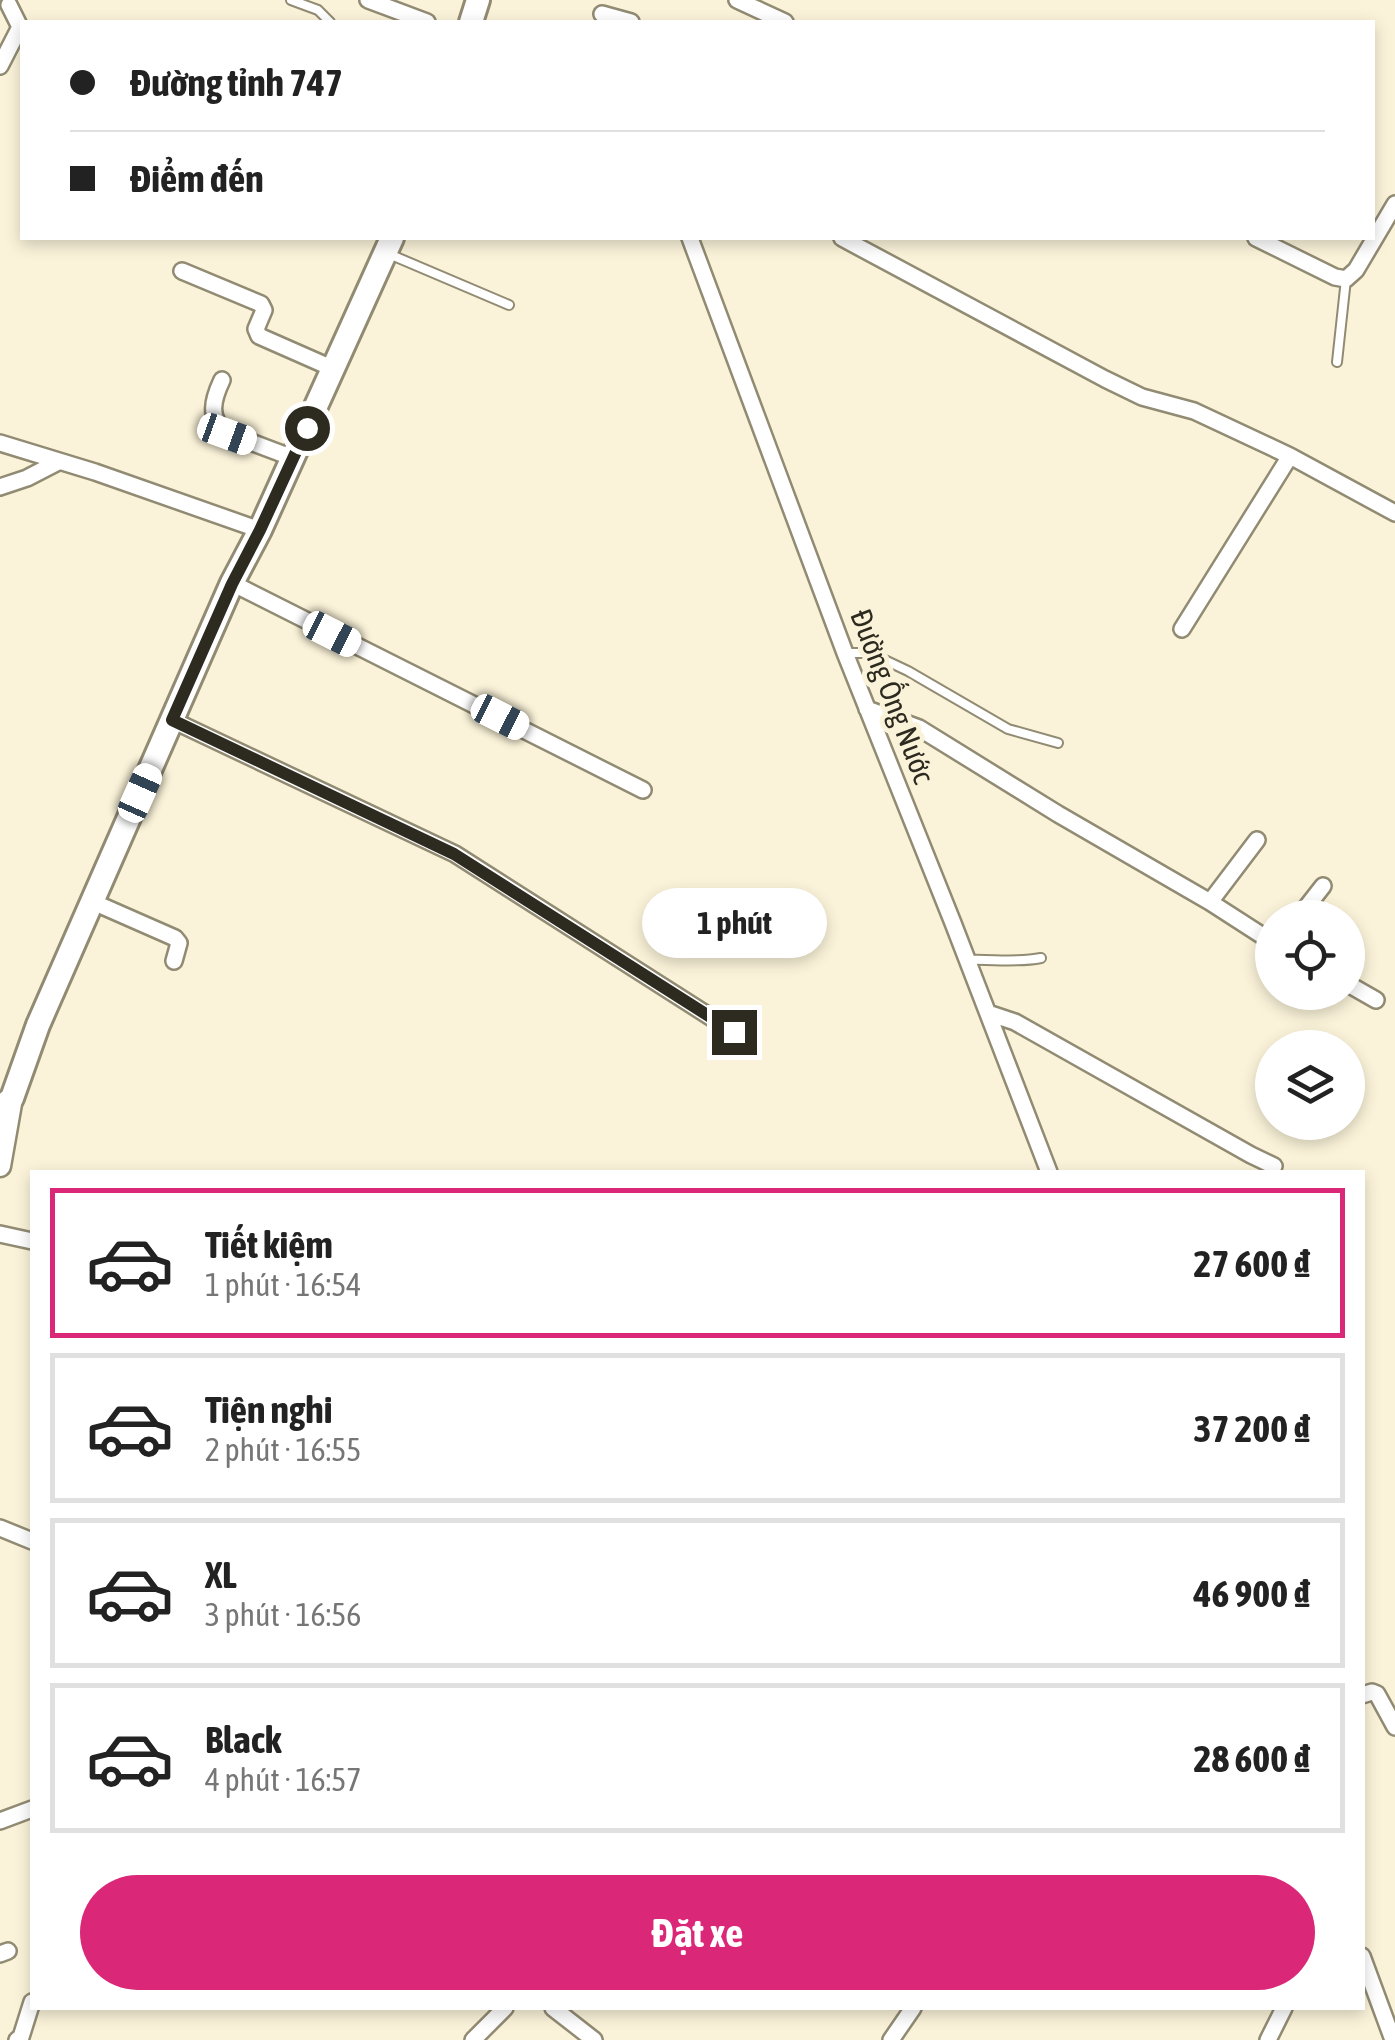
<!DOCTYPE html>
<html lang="vi">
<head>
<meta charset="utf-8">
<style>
  body { margin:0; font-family:"Asap Condensed",sans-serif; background:#f6f6f6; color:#222; height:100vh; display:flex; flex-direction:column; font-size:38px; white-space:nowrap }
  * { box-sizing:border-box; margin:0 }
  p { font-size:32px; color:#767676 }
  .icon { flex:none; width:55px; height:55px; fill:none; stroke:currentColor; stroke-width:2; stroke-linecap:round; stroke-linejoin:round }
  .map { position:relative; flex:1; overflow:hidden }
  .side { position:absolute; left:30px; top:1170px; width:1335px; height:840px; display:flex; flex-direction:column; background:#fff; border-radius:0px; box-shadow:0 5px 15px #0003 }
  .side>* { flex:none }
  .hud { position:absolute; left:20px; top:20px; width:1355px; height:220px; border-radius:0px; box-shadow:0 5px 15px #0003; display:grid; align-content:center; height:220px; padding:0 50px; background:#fff }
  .buttons { position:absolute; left:1255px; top:900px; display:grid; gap:20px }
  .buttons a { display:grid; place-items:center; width:110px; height:110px; border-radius:50%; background:#fff; box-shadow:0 5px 15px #0003; font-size:50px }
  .end { position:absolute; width:45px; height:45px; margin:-22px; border:12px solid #2d2a20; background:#fff; box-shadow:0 0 0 5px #fff }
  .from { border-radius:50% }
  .bubble { position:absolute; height:70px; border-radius:35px; background:#fff; box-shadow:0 5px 15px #0003; font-size:32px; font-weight:700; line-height:70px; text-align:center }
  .car { position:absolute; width:30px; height:60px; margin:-30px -15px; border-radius:12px; box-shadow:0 0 8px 2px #0007; background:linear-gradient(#fff 24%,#345 0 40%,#fff 0 76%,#345 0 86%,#fff 0) }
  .hud b { display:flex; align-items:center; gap:35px; height:95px; font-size:38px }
  .hud b+b { border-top:2px solid #e0e0e0 }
  .hud i { width:25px; height:25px; background:#222 }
  ul { padding:18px 0 0; list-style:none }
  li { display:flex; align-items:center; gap:30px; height:150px; margin:0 20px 15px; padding:0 30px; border:5px solid #e0e0e0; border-radius:0px }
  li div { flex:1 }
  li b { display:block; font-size:38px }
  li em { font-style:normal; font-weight:700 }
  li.current { border-color:#db2777 }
  li>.icon { width:90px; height:90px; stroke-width:1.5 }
  .primary-button { display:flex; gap:20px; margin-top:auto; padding:20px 50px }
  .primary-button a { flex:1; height:115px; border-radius:60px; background:#db2777; color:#fff; font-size:40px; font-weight:700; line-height:115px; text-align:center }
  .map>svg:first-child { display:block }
</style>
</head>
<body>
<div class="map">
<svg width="1395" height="2040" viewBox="0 0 1395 2040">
  <rect width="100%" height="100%" fill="#fbf3d9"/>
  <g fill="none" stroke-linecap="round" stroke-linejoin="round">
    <g stroke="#928b73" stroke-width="12">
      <path id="lane" d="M291 0 318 10 330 22
        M389 254 509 305
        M1337 362 1346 279
        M845 653H870L908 671 1008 729 1058 743
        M968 960C993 959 1016 963 1041 958"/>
    </g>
    <g stroke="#928b73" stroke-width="20">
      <path id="street" d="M368 0 427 22
        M737 0 785 22
        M602 14 631 22
        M0 66 20 27 9 5
        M690 238 845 653 953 923 1049 1172
        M842 238 1105 379 1142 397 1194 411 1290 456 1395 513
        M1256 238 1335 277 1346 279 1356 270 1395 204
        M182 271 261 304 264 310 256 329 259 336 334 369
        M222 380C213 399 207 419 227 433L293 458
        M0 443 95 472 260 530
        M0 487 27 478 58 462
        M232 583 643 790
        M1182 629 1290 456
        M867 709 919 728 1058 814 1210 902 1257 840
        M172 720 455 854 734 1032
        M93 902 175 938 179 943 174 961
        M1210 902 1272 942
        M1298 918 1323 886
        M1348 984 1376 1000
        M988 1013 1015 1022 1251 1155 1274 1166
        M0 1234 32 1241
        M0 1528 32 1541
        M1362 1695 1372 1692 1377 1694 1395 1727
        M0 1821 32 1809
        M0 1954 8 1951
        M1362 1956 1393 2040
        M553 2008 594 2040
        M17 2040 21 2037 32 2002
        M473 2040 505 2008
        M891 2040 913 2008
        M1268 2040 1284 2008"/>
    </g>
    <g stroke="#928b73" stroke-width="25">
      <path id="secondary" d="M0 1166 12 1098"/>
    </g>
    <g stroke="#928b73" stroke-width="28">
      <path id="primary" d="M471 22 478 0
        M0 1108 12 1098 38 1025 232 583 260 530 392 238"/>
    </g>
    <use href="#lane" stroke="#fff" stroke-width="8"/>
    <use href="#street" stroke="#fff" stroke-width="15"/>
    <use href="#secondary" stroke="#fff" stroke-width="20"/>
    <use href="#primary" stroke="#fff" stroke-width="22"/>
  </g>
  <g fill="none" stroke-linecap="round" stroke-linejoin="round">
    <path stroke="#2d2a20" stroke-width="12" d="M307 428 260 530 232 584 172 720 454 854 734 1032"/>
  </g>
  <g text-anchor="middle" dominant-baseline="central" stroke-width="10" stroke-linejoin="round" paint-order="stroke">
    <g font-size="30" fill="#2d2a20" stroke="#fbf3d9">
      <text transform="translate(893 696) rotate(69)">Đường Ống Nước</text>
    </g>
  </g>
</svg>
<div class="buttons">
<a><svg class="icon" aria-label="locate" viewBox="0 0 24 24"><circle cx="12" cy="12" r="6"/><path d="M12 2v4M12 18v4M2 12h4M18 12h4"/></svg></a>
<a><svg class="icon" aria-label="layers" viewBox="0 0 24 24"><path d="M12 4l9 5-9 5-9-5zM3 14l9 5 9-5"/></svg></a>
</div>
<i class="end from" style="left:307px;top:428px"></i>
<i class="end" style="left:734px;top:1032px"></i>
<div class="bubble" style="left:642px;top:888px;width:185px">1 phút</div>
<i class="car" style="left:227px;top:434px;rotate:110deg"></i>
<i class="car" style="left:332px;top:634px;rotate:117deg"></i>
<i class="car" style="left:500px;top:717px;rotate:117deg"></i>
<i class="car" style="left:140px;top:793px;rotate:24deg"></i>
<div class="hud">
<b><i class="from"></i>Đường tỉnh 747</b>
<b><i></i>Điểm đến</b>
</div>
<section class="side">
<ul>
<li class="current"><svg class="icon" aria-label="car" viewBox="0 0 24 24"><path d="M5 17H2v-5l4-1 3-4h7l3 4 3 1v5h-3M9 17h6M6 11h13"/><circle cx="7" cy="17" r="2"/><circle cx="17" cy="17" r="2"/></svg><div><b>Tiết kiệm</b><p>1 phút · 16:54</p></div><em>27 600 ₫</em></li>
<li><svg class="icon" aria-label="car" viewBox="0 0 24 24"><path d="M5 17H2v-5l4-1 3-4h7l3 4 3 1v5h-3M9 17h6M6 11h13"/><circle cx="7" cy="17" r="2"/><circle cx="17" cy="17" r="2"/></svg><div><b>Tiện nghi</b><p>2 phút · 16:55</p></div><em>37 200 ₫</em></li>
<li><svg class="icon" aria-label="car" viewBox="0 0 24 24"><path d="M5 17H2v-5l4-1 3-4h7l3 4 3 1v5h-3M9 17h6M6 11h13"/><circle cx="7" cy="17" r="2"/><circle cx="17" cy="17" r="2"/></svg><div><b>XL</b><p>3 phút · 16:56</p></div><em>46 900 ₫</em></li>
<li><svg class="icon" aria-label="car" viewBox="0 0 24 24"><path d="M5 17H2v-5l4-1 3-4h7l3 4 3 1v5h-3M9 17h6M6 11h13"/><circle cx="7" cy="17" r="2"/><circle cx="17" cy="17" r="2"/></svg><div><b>Black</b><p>4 phút · 16:57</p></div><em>28 600 ₫</em></li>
</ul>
<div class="primary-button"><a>Đặt xe</a></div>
</section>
</div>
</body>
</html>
